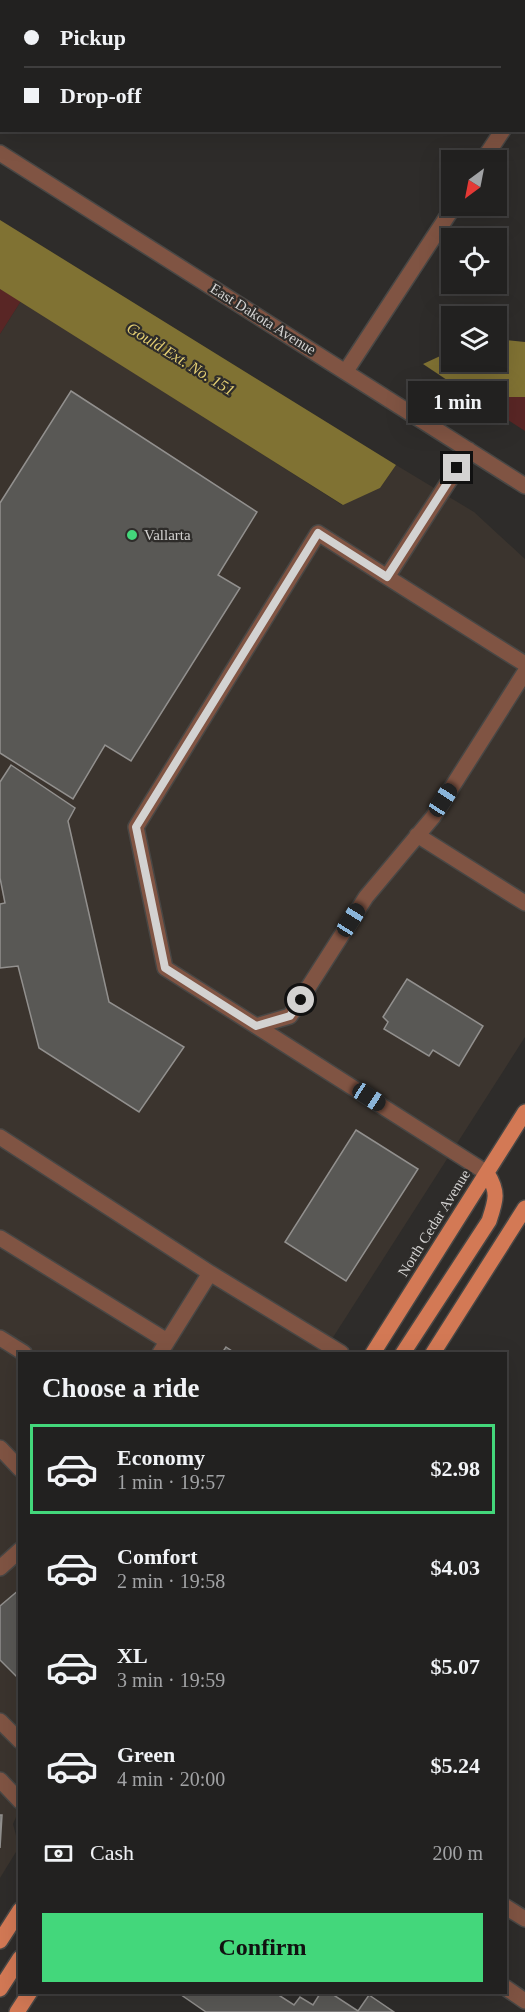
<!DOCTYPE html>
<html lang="en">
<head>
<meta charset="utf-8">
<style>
  body { margin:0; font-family:"Times New Roman",serif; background:#2a2929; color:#f1f3f6; height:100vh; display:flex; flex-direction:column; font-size:22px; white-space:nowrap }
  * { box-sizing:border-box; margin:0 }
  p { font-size:20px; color:#a2a3a5 }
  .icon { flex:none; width:33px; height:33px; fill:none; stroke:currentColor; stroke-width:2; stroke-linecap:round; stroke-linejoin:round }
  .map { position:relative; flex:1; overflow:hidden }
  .sheet { position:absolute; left:18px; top:1352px; width:489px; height:642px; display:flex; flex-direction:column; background:#222120; border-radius:0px; box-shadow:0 6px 24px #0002,0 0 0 2px #3f3e3e }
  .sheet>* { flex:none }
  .banner { position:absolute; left:0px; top:0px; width:525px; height:132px; box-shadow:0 6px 24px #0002,0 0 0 2px #3f3e3e; display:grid; align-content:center; height:132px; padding:0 24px; background:#222120 }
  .needle { width:39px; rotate:212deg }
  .buttons { position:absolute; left:441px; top:150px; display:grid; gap:12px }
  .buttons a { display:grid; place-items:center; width:66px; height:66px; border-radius:0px; background:#222120; box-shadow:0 6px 24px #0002,0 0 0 2px #3f3e3e; font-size:30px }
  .end { position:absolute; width:27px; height:27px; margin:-14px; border:8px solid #d3d2d1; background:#111; box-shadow:0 0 0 3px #111 }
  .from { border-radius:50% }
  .bubble { position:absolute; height:42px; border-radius:0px; background:#222120; box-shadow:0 6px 24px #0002,0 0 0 2px #3f3e3e; font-size:20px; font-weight:700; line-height:42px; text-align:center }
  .car { position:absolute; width:18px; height:36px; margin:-18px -9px; border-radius:8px; box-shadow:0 0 4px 2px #0007; background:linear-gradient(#222 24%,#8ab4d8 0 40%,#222 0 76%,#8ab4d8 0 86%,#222 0) }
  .banner b { display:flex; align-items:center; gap:21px; height:57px; font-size:22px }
  .banner b+b { border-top:2px solid #3f3e3e }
  .banner i { width:15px; height:15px; background:#f1f3f6 }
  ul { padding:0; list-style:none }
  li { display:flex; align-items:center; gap:18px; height:90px; margin:0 12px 9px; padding:0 12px; border:3px solid transparent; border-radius:0px }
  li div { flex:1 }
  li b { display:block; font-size:22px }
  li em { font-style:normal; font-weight:700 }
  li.current { border-color:#43d77b }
  li>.icon { width:54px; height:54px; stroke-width:1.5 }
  h2 { padding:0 24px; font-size:27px; line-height:72px }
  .pay { display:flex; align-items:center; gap:15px; height:66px; padding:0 24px; font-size:22px }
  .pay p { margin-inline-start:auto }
  .button { display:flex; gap:12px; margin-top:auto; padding:12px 24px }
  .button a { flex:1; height:69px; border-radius:0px; background:#43d77b; color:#111; font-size:24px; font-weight:700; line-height:69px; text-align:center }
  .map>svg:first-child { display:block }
</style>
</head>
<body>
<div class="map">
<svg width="525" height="2012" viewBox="0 0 525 2012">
  <rect width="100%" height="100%" fill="#2e2c2a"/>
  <path fill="#3b342e" d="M21 301 342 505 380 488 396 465 474 512 525 559V1037L323 1353H20V1808L13 1824 19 1847 0 1878V334Z"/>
  <path fill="#592625" d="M0 289 21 301 0 334Z
    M508 397H525V431L486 406Z"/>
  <path fill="#807233" d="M0 220 396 465 380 488 343 505 0 289Z
    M497 339 525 342V397H508L486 406 423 364 451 351 452 362H496Z"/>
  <path fill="#595855" stroke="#92908e" stroke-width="1.5" d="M71 391 257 512 218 575 240 588 131 761 105 745 73 799 0 753V503Z
    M11 765 75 808 68 821 109 1002 184 1047 139 1112 39 1048 18 966 0 968V904L5 903 0 878V782Z
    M407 979 483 1026 459 1066 433 1050 429 1056 384 1029 388 1022 383 1017Z
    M356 1130 418 1169 346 1281 285 1242Z
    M226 1347 235 1353H222Z
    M20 1589V1680L0 1660V1606Z
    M0 1815H2L0 1848Z
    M177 1992H274L294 2005 300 1997 313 2005 321 1992H329L358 2011 369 1995 394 2012H206Z"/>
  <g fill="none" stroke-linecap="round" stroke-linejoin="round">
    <g stroke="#484745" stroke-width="18">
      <path id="minor" d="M524 98 525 96
        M0 153 525 486
        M483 160 503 130
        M346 371 454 206
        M469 450 387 577 525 664
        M387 577 318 533 136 827 165 968 487 1173
        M417 835 525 903
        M256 1026 290 1016 366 897 433 817 525 672
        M0 1137 210 1273 341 1353
        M0 1238 167 1341
        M0 1338 24 1353
        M160 1353 210 1273
        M0 1448 20 1469
        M0 1568 20 1550
        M0 1721 20 1741
        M0 1780 20 1801
        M506 1907 525 1919
        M506 1988 525 2001"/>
    </g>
    <g stroke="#484745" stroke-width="18">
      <path id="major" d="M373 1353 525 1112
        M403 1353 489 1221C496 1200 499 1192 487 1173
        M433 1353 525 1208
        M0 1941 20 1910
        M0 1989 20 1958
        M17 2012 30 1992"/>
    </g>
    <use href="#minor" stroke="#805443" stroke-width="15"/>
    <use href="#major" stroke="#d37955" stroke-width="15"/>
  </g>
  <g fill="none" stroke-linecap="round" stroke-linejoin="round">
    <path stroke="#d3d2d1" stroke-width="8" d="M301 1000 290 1016 256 1026 165 968 136 827 318 533 387 577 457 468"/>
  </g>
  <circle fill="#43d77b" stroke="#2e2c2a" stroke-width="2" cx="132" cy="535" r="6"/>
  <g text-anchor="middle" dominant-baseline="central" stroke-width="4.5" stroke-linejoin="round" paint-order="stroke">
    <g font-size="15" fill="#d3d2d1" stroke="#2e2c2a">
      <text transform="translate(263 319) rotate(32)">East Dakota Avenue</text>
      <text transform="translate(434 1223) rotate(-58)">North Cedar Avenue</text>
    </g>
    <g font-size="15" fill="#d3d2d1" stroke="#2e2c2a" text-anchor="start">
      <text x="144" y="535">Vallarta</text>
    </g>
    <g font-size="16" font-style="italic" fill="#e2cd72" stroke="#2e2c2a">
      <text transform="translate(181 359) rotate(32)">Gould Ext. No. 151</text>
    </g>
  </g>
</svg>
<div class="buttons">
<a><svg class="needle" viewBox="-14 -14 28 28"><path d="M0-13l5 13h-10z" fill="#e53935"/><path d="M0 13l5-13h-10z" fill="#a2a3a5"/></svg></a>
<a><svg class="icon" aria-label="locate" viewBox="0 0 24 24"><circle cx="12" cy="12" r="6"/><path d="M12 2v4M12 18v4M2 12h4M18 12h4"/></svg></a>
<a><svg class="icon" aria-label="layers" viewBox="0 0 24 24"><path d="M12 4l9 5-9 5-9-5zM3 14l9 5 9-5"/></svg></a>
</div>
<i class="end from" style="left:301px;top:1000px"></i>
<i class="end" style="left:457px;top:468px"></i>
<div class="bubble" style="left:408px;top:381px;width:99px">1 min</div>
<i class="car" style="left:443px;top:800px;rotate:33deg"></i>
<i class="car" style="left:351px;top:920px;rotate:32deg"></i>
<i class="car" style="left:369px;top:1097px;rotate:123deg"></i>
<div class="banner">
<b><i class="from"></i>Pickup</b>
<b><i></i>Drop-off</b>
</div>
<section class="sheet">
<h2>Choose a ride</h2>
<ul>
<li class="current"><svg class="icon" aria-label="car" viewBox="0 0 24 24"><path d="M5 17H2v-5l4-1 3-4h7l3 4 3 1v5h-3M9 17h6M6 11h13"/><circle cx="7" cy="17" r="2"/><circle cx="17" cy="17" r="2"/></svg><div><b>Economy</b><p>1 min · 19:57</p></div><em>$2.98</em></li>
<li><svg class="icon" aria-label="car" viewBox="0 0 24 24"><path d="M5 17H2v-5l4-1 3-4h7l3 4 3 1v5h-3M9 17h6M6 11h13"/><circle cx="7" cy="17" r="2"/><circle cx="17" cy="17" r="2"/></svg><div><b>Comfort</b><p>2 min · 19:58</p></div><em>$4.03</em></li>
<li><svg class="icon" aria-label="car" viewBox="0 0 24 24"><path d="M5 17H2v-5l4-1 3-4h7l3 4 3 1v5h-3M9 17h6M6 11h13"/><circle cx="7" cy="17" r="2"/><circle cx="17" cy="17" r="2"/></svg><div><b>XL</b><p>3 min · 19:59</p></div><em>$5.07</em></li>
<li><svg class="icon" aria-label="car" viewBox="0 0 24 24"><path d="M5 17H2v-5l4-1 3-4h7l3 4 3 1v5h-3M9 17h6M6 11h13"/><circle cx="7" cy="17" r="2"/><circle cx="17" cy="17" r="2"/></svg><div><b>Green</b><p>4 min · 20:00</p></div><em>$5.24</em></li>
</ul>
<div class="pay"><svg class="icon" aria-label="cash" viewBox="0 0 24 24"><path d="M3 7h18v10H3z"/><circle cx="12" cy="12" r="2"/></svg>Cash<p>200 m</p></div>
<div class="button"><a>Confirm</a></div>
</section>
</div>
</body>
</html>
